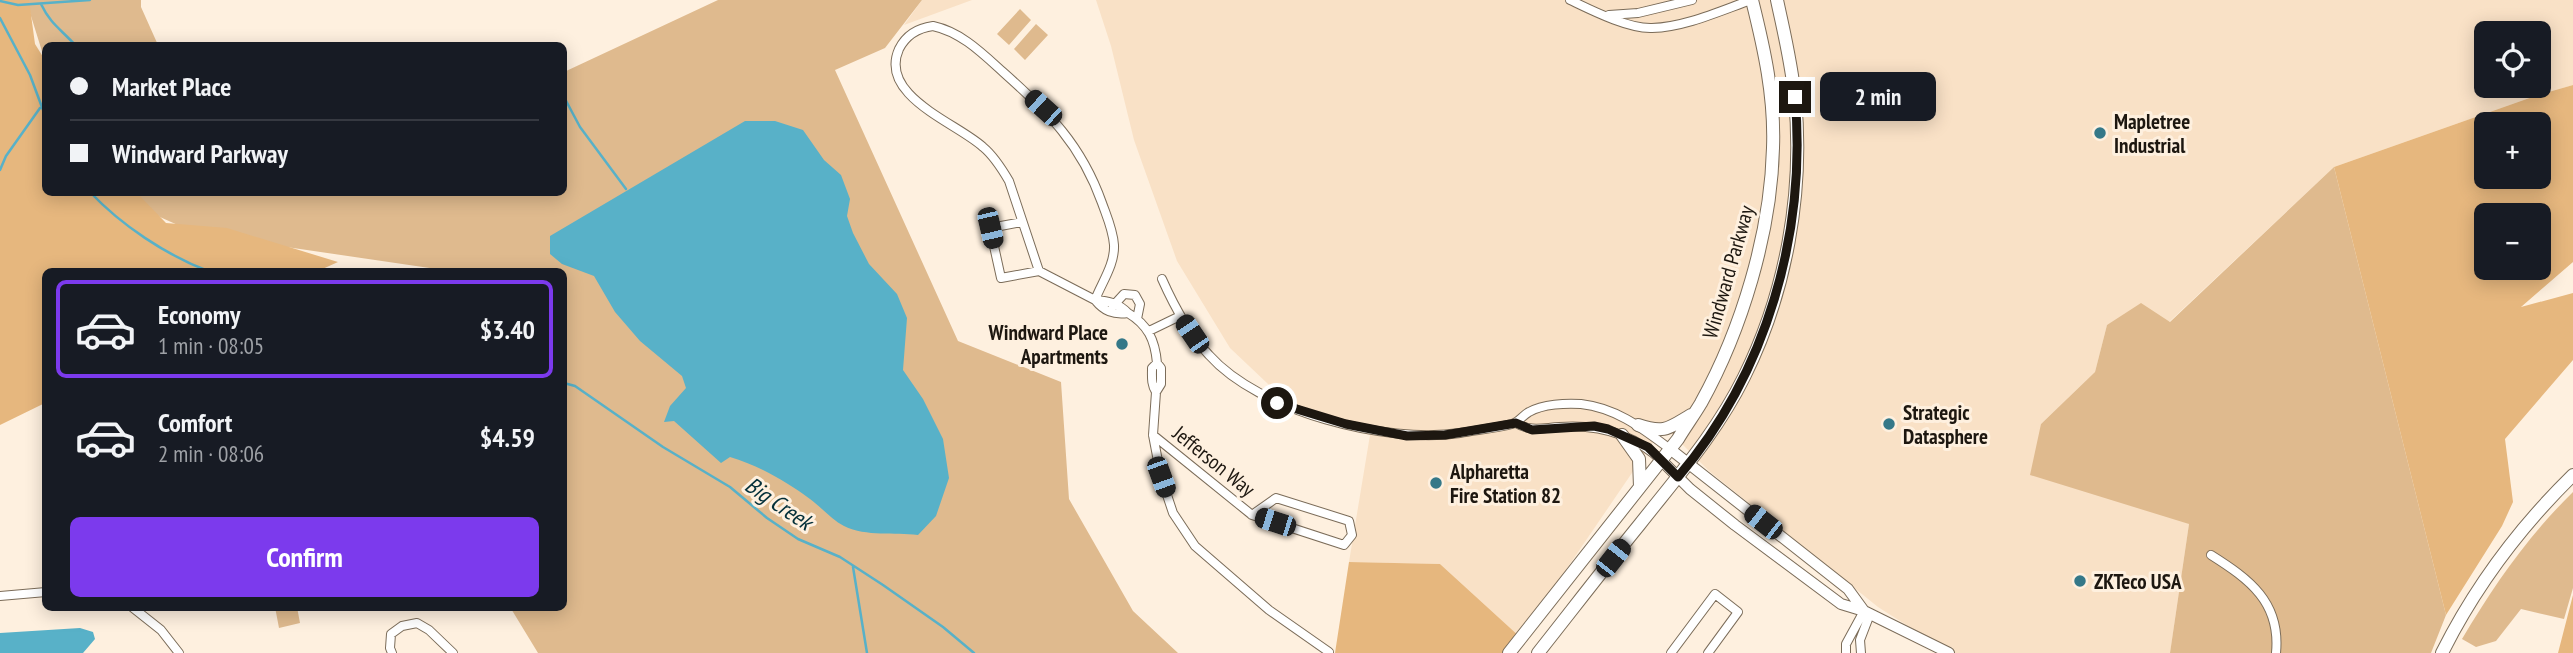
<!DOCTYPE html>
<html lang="en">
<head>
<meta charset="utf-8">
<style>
  body { margin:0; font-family:"PT Sans Narrow",sans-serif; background:#20242c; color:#f1f3f6; height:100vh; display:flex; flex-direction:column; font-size:26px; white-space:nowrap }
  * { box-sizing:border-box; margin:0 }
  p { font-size:23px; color:#9ea1a6 }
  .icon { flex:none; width:38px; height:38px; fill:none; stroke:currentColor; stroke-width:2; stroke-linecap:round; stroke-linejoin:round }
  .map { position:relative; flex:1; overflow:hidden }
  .panel { position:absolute; left:42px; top:268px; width:525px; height:343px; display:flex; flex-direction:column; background:#171b24; border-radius:10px; box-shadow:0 4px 18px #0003 }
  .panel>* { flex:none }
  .guide { position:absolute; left:42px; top:42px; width:525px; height:154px; border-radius:10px; box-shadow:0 4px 18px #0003; display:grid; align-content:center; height:154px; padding:0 28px; background:#171b24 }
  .tools { position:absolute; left:2474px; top:21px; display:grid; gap:14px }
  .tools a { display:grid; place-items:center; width:77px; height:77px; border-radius:10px; background:#171b24; box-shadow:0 4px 18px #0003; font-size:35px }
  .end { position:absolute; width:32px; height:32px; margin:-16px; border:9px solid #1d1710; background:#fff; box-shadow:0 0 0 4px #fff }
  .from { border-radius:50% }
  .bubble { position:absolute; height:49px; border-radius:10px; background:#171b24; box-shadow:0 4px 18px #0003; font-size:23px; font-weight:700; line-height:49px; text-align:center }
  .car { position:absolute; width:21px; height:42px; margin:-21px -10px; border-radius:9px; box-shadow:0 0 5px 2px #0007; background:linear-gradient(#222 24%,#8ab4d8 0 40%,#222 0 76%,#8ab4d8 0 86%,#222 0) }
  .guide b { display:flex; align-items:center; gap:24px; height:66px; font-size:26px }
  .guide b+b { border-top:2px solid #363941 }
  .guide i { width:18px; height:18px; background:#f1f3f6 }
  ul { padding:12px 0 0; list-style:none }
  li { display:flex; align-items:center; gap:21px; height:98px; margin:0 14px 10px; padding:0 14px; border:4px solid transparent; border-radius:10px }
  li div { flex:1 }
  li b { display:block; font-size:26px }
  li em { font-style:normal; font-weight:700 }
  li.current { border-color:#7c3aed }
  li>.icon { width:63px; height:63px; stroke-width:1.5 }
  .button { display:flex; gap:14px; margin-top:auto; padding:14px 28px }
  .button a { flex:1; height:80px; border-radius:10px; background:#7c3aed; color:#fff; font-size:28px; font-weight:700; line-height:80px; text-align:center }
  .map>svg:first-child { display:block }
</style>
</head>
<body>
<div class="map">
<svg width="2573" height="653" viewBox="0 0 2573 653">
  <rect width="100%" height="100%" fill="#fef0df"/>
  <path fill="#f9e1c6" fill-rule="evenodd" d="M922 0H972L904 25Z
    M1096 0H2573V85L2538 95 2334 167 2169 322 2107 325 2095 372 2041 424 2189 524 2170 653H1955L1952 647H1947L1908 626 1878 607 1709 471 1664 426 1520 637 1440 564 1349 562 1370 435 1304 418 1230 348 1177 261 1134 140 1111 46ZM2487 33H2539V86H2487Z"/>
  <path fill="#dfba8e" d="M26 0H141V7L158 45 46 46 45 61Z
    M718 0H922L885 48 835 70 958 341 1061 382 1069 499 1133 611 1178 653H538L510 607H564V271H450L198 234 106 193 564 192V72Z
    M1020 9 1031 20 1009 45 997 34Z
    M1036 24 1048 35 1025 60 1014 49Z
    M2334 167 2446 615 2431 653H2170L2189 524 2030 475 2041 424 2095 372 2107 325 2141 303 2170 322Z
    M2573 492V588L2564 619 2521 609 2496 641 2476 647 2462 639C2494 585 2528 536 2573 492Z
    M275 607H297L300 623 279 628Z"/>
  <path fill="#e6b77e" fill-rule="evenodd" d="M0 0H29L35 44 45 60 46 192 137 193 166 223 227 228 338 262 318 271H46L45 403 0 425Z
    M2573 85V262L2521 307 2573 293V360L2505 439 2513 502 2502 526 2446 615 2334 167 2538 95ZM2539 124V177H2487V124ZM2487 215H2539V268H2487Z
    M1349 562 1440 564 1520 637 1507 653H1335Z
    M2573 595V653H2558Z"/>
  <path fill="#58b1c8" d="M745 121H775L803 130 824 160 841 175 850 199 847 216 853 233 869 264 897 294 907 318 903 370 923 399 943 439 949 478 936 516 918 535C894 532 867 537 844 526 832 520 821 507 810 499 787 482 758 465 730 457L721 463 674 421 664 422 670 406 686 388 682 376 640 341 615 312 594 276 562 264 550 254V236Z
    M80 628 93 632 95 639 83 653H0V633Z"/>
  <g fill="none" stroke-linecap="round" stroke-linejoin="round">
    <path stroke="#58b1c8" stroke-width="2.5" d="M0 1 18 5 90 0
      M41 4C51 25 61 29 76 46
      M0 18 30 75 46 118
      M564 97 580 127 626 189
      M0 170 6 156 40 108
      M90 192C121 225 166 255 208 271
      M564 383 575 386 663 447 730 487 767 518 798 539 840 557 883 585 943 627 974 653
      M853 567 867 653"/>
    <g stroke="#7b6c59" stroke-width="10">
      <path id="minor" d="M1570 0C1591 10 1628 29 1652 28 1685 27 1720 11 1751 0
        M1609 15 1638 13 1692 0
        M933 26C961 32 982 53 1003 72 1049 113 1081 144 1102 203 1107 217 1113 230 1114 245 1115 264 1102 282 1095 300L1039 271 1009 181C1002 169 994 156 983 147 957 123 878 96 899 49 906 35 918 28 933 26Z
        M1022 222 990 228 1001 278 1039 271
        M1162 279C1174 306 1188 333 1209 355 1260 412 1386 444 1460 433 1477 430 1496 428 1512 424 1519 422 1523 415 1529 412 1543 404 1566 403 1581 404 1617 408 1643 429 1670 449
        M1095 300C1109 301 1118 303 1128 313 1113 315 1104 311 1095 300Z
        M1113 306 1124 294 1135 295 1140 304 1137 319
        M1128 313C1148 325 1155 340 1157 363
        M1149 331 1180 316
        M1157 363 1161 368V384L1156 392C1151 384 1152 377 1152 368Z
        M1156 392 1153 435 1161 477 1173 513 1195 546 1269 610 1329 652
        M1516 423C1531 432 1542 428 1559 427 1598 424 1633 433 1662 461
        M1153 435 1252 515
        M1276 498 1349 521 1352 535 1344 545 1252 515Z
        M2211 555C2249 579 2281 602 2276 653
        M0 596 46 592
        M132 607 161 630 179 653
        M392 653 390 648 391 634 402 626 417 623 429 630 453 653
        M1671 653 1715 594 1738 612 1708 653
        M1846 653V644L1864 611
        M1861 653 1860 640 1870 614"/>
    </g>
    <g stroke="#7b6c59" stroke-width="12">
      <path id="tertiary" d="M1670 449 1848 589 1864 611
        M1662 461 1690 489 1735 525 1841 604 1864 611 1949 653"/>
    </g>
    <g stroke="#7b6c59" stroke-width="14">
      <path id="secondary" d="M1638 425C1665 434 1669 428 1691 415
        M1622 435 1639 459 1640 487
        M1509 653 1678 439C1685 427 1694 415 1701 403 1742 329 1771 232 1773 148 1775 97 1764 48 1752 0
        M1538 653C1572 610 1605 567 1640 524 1677 477 1717 432 1744 377 1786 293 1804 193 1795 99 1792 65 1784 33 1777 0
        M2442 653C2476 585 2519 528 2573 475"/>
    </g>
    <use href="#minor" stroke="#fff" stroke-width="8"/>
    <use href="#tertiary" stroke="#fff" stroke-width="10"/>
    <use href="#secondary" stroke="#fff" stroke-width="12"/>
  </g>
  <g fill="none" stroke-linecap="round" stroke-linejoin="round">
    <path stroke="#1d1710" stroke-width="9" d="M1277 403 1346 424 1407 436 1445 435 1516 423 1532 430 1594 426 1608 429 1648 447 1678 477C1767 373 1807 232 1795 97"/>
  </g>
  <g fill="#357888" stroke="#fef0df" stroke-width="2.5">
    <circle cx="2100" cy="133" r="7"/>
    <circle cx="1122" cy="344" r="7"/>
    <circle cx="1889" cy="424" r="7"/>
    <circle cx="1436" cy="483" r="7"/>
    <circle cx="2080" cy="581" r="7"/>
  </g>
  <g text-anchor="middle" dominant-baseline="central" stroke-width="6" stroke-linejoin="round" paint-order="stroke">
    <g font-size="21" font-weight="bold" fill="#1d1710" stroke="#fef0df" text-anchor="start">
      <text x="2114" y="121">Mapletree<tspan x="2114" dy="24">Industrial</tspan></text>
      <text x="1108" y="332" text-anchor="end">Windward Place<tspan x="1108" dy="24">Apartments</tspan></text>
      <text x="1903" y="412">Strategic<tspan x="1903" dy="24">Datasphere</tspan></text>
      <text x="1450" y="471">Alpharetta<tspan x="1450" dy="24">Fire Station 82</tspan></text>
      <text x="2094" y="581">ZKTeco USA</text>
    </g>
    <g font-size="21" fill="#1d1710" stroke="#fef0df">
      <text transform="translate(1728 272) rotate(-74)">Windward Parkway</text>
      <text transform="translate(1214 461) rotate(39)">Jefferson Way</text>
    </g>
    <g font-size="23" font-style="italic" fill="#032f39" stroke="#fef0df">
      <text transform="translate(779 503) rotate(34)">Big Creek</text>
    </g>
  </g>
</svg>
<div class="tools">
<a><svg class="icon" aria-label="locate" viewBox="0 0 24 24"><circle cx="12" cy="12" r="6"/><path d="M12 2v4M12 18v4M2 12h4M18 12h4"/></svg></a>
<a>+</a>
<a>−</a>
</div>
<i class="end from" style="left:1277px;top:403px"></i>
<i class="end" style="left:1795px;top:97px"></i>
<div class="bubble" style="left:1820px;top:72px;width:116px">2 min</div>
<i class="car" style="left:1043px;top:108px;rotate:312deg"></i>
<i class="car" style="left:990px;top:228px;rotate:167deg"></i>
<i class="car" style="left:1192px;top:334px;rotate:326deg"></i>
<i class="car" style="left:1161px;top:477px;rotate:160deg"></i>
<i class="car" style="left:1275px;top:522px;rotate:288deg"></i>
<i class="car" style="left:1763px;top:522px;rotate:308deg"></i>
<i class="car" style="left:1613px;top:558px;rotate:38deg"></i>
<div class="guide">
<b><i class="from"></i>Market Place</b>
<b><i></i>Windward Parkway</b>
</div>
<section class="panel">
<ul>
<li class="current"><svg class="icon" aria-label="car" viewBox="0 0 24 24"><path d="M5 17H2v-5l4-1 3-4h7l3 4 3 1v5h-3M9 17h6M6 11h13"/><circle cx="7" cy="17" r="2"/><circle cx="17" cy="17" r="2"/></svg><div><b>Economy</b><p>1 min · 08:05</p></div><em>$3.40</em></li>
<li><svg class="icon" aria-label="car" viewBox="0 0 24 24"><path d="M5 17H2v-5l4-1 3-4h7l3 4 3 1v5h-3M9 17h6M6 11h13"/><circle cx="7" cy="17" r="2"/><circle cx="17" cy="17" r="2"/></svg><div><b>Comfort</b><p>2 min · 08:06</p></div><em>$4.59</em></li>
</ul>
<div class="button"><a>Confirm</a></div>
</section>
</div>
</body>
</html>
